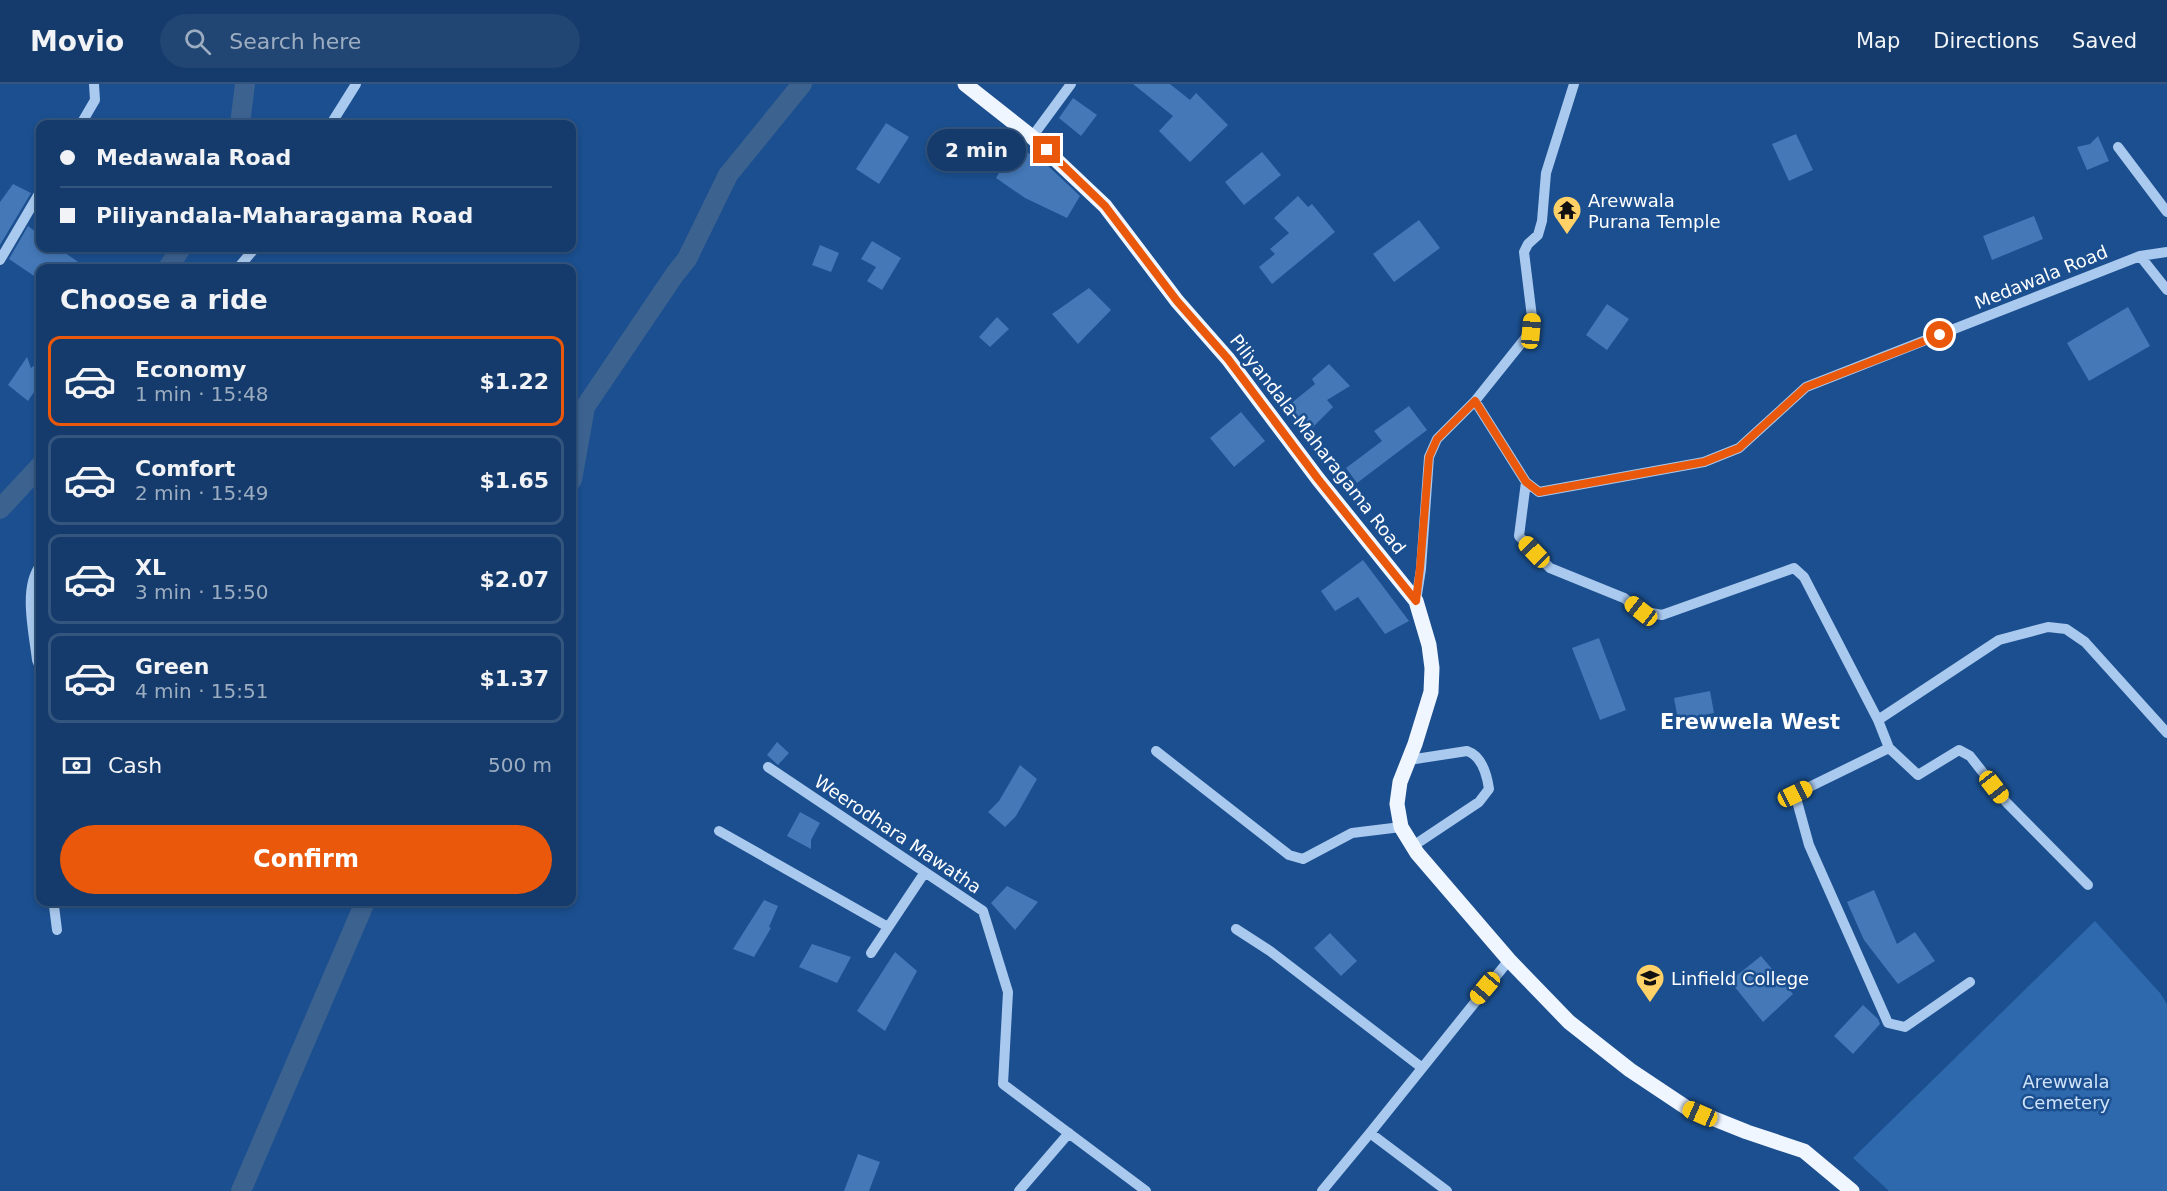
<!DOCTYPE html>
<html lang="en">
<head>
<meta charset="utf-8">
<style>
  body { margin:0; font-family:"DejaVu Sans",sans-serif; background:#214673; color:#f1f3f6; height:100vh; display:flex; flex-direction:column; font-size:22px; white-space:nowrap }
  * { box-sizing:border-box; margin:0 }
  p { font-size:20px; color:#9dadc1 }
  .icon { flex:none; width:33px; height:33px; fill:none; stroke:currentColor; stroke-width:2; stroke-linecap:round; stroke-linejoin:round }
  .map { position:relative; flex:1; overflow:hidden }
  .sheet { position:absolute; left:36px; top:180px; width:540px; height:642px; display:flex; flex-direction:column; background:#143b6b; border-radius:12px; box-shadow:0 3px 9px #0003,0 0 0 2px #33557e }
  .sheet>* { flex:none }
  .hud { position:absolute; left:36px; top:36px; width:540px; height:132px; border-radius:12px; box-shadow:0 3px 9px #0003,0 0 0 2px #33557e; display:grid; align-content:center; height:132px; padding:0 24px; background:#143b6b }
  .end { position:absolute; width:27px; height:27px; margin:-14px; border:8px solid #ea580c; background:#fff; box-shadow:0 0 0 3px #fff }
  .from { border-radius:50% }
  .bubble { position:absolute; height:42px; border-radius:21px; background:#143b6b; box-shadow:0 3px 9px #0003,0 0 0 2px #33557e; font-size:20px; font-weight:800; line-height:42px; text-align:center }
  .car { position:absolute; width:18px; height:36px; margin:-18px -9px; border-radius:8px; box-shadow:0 0 4px 2px #0007; background:linear-gradient(#f5c518 24%,#345 0 40%,#f5c518 0 76%,#345 0 86%,#f5c518 0) }
  .hud b { display:flex; align-items:center; gap:21px; height:57px; font-size:22px }
  .hud b+b { border-top:2px solid #33557e }
  .hud i { width:15px; height:15px; background:#f1f3f6 }
  ul { padding:0; list-style:none }
  li { display:flex; align-items:center; gap:18px; height:90px; margin:0 12px 9px; padding:0 12px; border:3px solid #33557e; border-radius:12px }
  li div { flex:1 }
  li b { display:block; font-size:22px }
  li em { font-style:normal; font-weight:800 }
  li.on { border-color:#ea580c }
  li>.icon { width:54px; height:54px; stroke-width:1.5 }
  h2 { padding:0 24px; font-size:27px; line-height:72px }
  .pay { display:flex; align-items:center; gap:15px; height:66px; padding:0 24px; font-size:22px }
  .pay p { margin-inline-start:auto }
  .cta { display:flex; gap:12px; margin-top:auto; padding:12px 24px }
  .cta a { flex:1; height:69px; border-radius:36px; background:#ea580c; color:#fff; font-size:24px; font-weight:800; line-height:69px; text-align:center }
  header { display:flex; align-items:center; gap:36px; box-sizing:border-box; height:84px; padding:0 30px; background:#143b6b; border-bottom:2px solid #33557e }
  header strong { font-size:28px }
  nav { display:flex; gap:33px; margin-inline-start:auto; font-size:21px }
  .search { width:420px; height:54px; background:#214673; display:flex; align-items:center; gap:15px; box-sizing:border-box; padding:0 21px; border-radius:33px; color:#9dadc1; font-size:22px }
  .map>svg:first-child { display:block }
</style>
</head>
<body>
<header>
<strong>Movio</strong>
<div class="search"><svg class="icon" aria-label="search" viewBox="0 0 24 24"><circle cx="10" cy="10" r="6"/><path d="M15 15l6 6"/></svg>Search here</div>
<nav><a>Map</a><a>Directions</a><a>Saved</a></nav>
</header>
<div class="map">
<svg width="2167" height="1107" viewBox="0 0 2167 1107">
  <rect width="100%" height="100%" fill="#1b4f8f"/>
  <path fill="#2e69ad" d="M2095 837 2160 909 2167 920V1107H1889L1853 1074Z"/>
  <g fill="none" stroke-linecap="round" stroke-linejoin="round">
    <path stroke="#3c6290" stroke-width="20" d="M240 40 245 0
      M168 184 181 164
      M572 396 585 323 675 190 687 175 728 91 802 0
      M0 425 40 382
      M241 1107 365 818"/>
  </g>
  <path fill="#4478b7" d="M1133 0H1170L1190 16 1196 9 1228 41 1190 78 1159 47 1173 32Z
    M1073 14 1097 31 1081 52 1059 34Z
    M886 39 909 53 879 100 856 85Z
    M1796 50 1813 86 1789 97 1772 60Z
    M2098 52 2109 77 2087 86 2077 63 2090 60Z
    M1015 61 1045 79 1080 112 1067 134 1025 114 996 94Z
    M1262 68 1281 91 1244 121 1225 98Z
    M13 100 31 109 0 161V118Z
    M1298 112 1308 123 1312 120 1335 148 1272 200 1259 183 1275 170 1270 165 1289 149 1274 134Z
    M2034 132 2043 155 1992 176 1983 152Z
    M1419 136 1440 164 1394 198 1373 170Z
    M28 142 40 151V164H58L87 184H40V196L9 175Z
    M872 157 901 174 882 206 867 197 876 183 861 175Z
    M820 161 839 169 831 188 812 181Z
    M1089 204 1111 226 1078 260 1052 230Z
    M1607 220 1629 235 1607 266 1586 251Z
    M2128 223 2150 262 2089 297 2067 259Z
    M997 233 1009 245 990 263 979 253Z
    M27 273 31 284 40 277V299L28 317 8 301Z
    M1329 280 1350 302 1327 316 1333 323 1310 346 1289 321 1315 300 1312 295Z
    M1409 322 1427 346 1357 399 1346 384 1382 357 1374 347Z
    M1241 328 1265 357 1234 383 1210 354Z
    M1363 476 1409 537 1385 550 1358 513 1335 527 1321 507Z
    M1599 554 1626 626 1600 636 1572 564Z
    M1710 607 1714 629 1678 636 1674 614Z
    M777 658 789 669 778 681 767 671Z
    M1020 681 1037 695 1016 732 1005 743 988 728 999 717Z
    M800 728 820 739 811 756V765L787 752Z
    M1007 802 1038 818 1015 846 991 819Z
    M1874 806 1897 860 1915 848 1935 877 1898 900 1864 856 1847 818Z
    M764 816 778 822 769 843 771 844 754 873 733 865Z
    M1330 849 1357 877 1341 892 1314 864Z
    M812 860 851 873 837 899 799 883Z
    M895 868 917 887 885 947 857 927Z
    M1761 872 1793 910 1763 938 1730 897Z
    M1863 921 1878 935 1880 940 1853 970 1834 952Z
    M858 1070 880 1078 869 1107H844Z"/>
  <g fill="none" stroke-linecap="round" stroke-linejoin="round">
    <path stroke="#a9c9ee" stroke-width="10" d="M81 40 95 16 94 0
      M331 40 356 0
      M1032 53 1071 0
      M2118 63 2167 128
      M2140 172 2167 206
      M0 176 40 108
      M238 184 255 164
      M1475 317 1526 398 1539 408 1704 378 1739 364 1806 303 2140 172 2167 168
      M1526 398 1519 452 1550 484 1624 514 1641 527 1662 531 1794 484 1804 493 1878 636 1889 664 1918 691 1959 666 1970 672 2006 718 2088 801
      M40 482C23 504 34 549 37 576L40 583
      M1416 517 1421 485 1429 373 1437 355 1475 317 1531 247 1532 233 1524 168 1528 160 1538 151 1542 137 1546 89 1574 0
      M1878 636 1999 556 2048 543 2066 545 2085 558 2167 649
      M1889 664 1795 710 1809 761 1888 939 1905 943 1970 898
      M1156 667 1289 771 1303 775 1352 749 1401 743
      M1409 676 1467 667C1482 672 1487 691 1489 705L1479 718 1413 762
      M768 683 983 827 1008 908 1003 1000 1146 1107
      M719 747 888 843
      M1236 845 1270 867 1421 983
      M57 846 54 822 57 818
      M871 869 925 788
      M1370 1049 1447 1107
      M1019 1107 1069 1049
      M1322 1107 1370 1049 1509 876"/>
    <path stroke="#f0f6ff" stroke-width="15" d="M965 0 1032 53 1105 122 1177 217 1228 275 1318 395 1416 517 1429 561 1432 584 1431 608 1415 660 1400 698 1397 720 1401 743 1417 769 1509 876 1569 938 1630 986 1687 1024 1747 1048 1804 1067 1852 1107"/>
  </g>
  <g fill="none" stroke-linecap="round" stroke-linejoin="round">
    <path stroke="#ea580c" stroke-width="8" d="M1047 66 1105 122 1177 217 1228 275 1318 395 1416 517 1420 484 1429 373 1437 355 1475 317 1526 398 1539 408 1704 378 1739 364 1806 303 1940 251"/>
  </g>
  <defs>
    <g id="temple-pin" transform="scale(1.5)"><path d="M0 17L-7.5 6A9.5 9.5 0 1 1 7.5 6Z" fill="#ffd166" stroke="#1b4f8f"/><path d="M0-6L5-2H3V0L6.5 2.5H4V6H1.5V3h-3V6H-4V2.5H-6.5L-3 0V-2H-5Z" fill="#111"/></g>
    <g id="school-pin" transform="scale(1.5)"><path d="M0 17L-7.5 6A9.5 9.5 0 1 1 7.5 6Z" fill="#ffd166" stroke="#1b4f8f"/><path d="M0-5L7-2L0 1L-7-2ZM-4 1L0 2.5L4 1V4Q0 6-4 4Z" fill="#111"/></g>
  </defs>
  <g fill-rule="evenodd">
    <use href="#temple-pin" x="1567" y="126"/>
    <use href="#school-pin" x="1650" y="894"/>
  </g>
  <g text-anchor="middle" dominant-baseline="central" stroke-width="5" stroke-linejoin="round" paint-order="stroke">
    <g font-size="18" fill="#fff" stroke="#1b4f8f" text-anchor="start">
      <text x="1588" y="116">Arewwala<tspan x="1588" dy="21">Purana Temple</tspan></text>
      <text x="1671" y="894">Linfield College</text>
    </g>
    <g font-size="18" fill="#fff" stroke="#1b4f8f">
      <text transform="translate(2041 193) rotate(-22)">Medawala Road</text>
      <text transform="translate(1318 360) rotate(52)">Piliyandala-Maharagama Road</text>
      <text transform="translate(898 750) rotate(34)">Weerodhara Mawatha</text>
    </g>
    <g font-size="18" fill="#cfe3fa" stroke="#1b4f8f">
      <text x="2066" y="997">Arewwala<tspan x="2066" dy="21">Cemetery</tspan></text>
    </g>
    <g font-size="21" font-weight="bold" fill="#fff" stroke="#1b4f8f">
      <text x="1750" y="638">Erewwela West</text>
    </g>
  </g>
</svg>
<i class="end from" style="left:1940px;top:251px"></i>
<i class="end" style="left:1047px;top:66px"></i>
<div class="bubble" style="left:927px;top:45px;width:99px">2 min</div>
<i class="car" style="left:1531px;top:247px;rotate:5deg"></i>
<i class="car" style="left:1534px;top:468px;rotate:316deg"></i>
<i class="car" style="left:1641px;top:527px;rotate:308deg"></i>
<i class="car" style="left:1994px;top:703px;rotate:142deg"></i>
<i class="car" style="left:1795px;top:710px;rotate:64deg"></i>
<i class="car" style="left:1485px;top:904px;rotate:220deg"></i>
<i class="car" style="left:1700px;top:1030px;rotate:294deg"></i>
<div class="hud">
<b><i class="from"></i>Medawala Road</b>
<b><i></i>Piliyandala-Maharagama Road</b>
</div>
<section class="sheet">
<h2>Choose a ride</h2>
<ul>
<li class="on"><svg class="icon" aria-label="car" viewBox="0 0 24 24"><path d="M5 17H2v-5l4-1 3-4h7l3 4 3 1v5h-3M9 17h6M6 11h13"/><circle cx="7" cy="17" r="2"/><circle cx="17" cy="17" r="2"/></svg><div><b>Economy</b><p>1 min · 15:48</p></div><em>$1.22</em></li>
<li><svg class="icon" aria-label="car" viewBox="0 0 24 24"><path d="M5 17H2v-5l4-1 3-4h7l3 4 3 1v5h-3M9 17h6M6 11h13"/><circle cx="7" cy="17" r="2"/><circle cx="17" cy="17" r="2"/></svg><div><b>Comfort</b><p>2 min · 15:49</p></div><em>$1.65</em></li>
<li><svg class="icon" aria-label="car" viewBox="0 0 24 24"><path d="M5 17H2v-5l4-1 3-4h7l3 4 3 1v5h-3M9 17h6M6 11h13"/><circle cx="7" cy="17" r="2"/><circle cx="17" cy="17" r="2"/></svg><div><b>XL</b><p>3 min · 15:50</p></div><em>$2.07</em></li>
<li><svg class="icon" aria-label="car" viewBox="0 0 24 24"><path d="M5 17H2v-5l4-1 3-4h7l3 4 3 1v5h-3M9 17h6M6 11h13"/><circle cx="7" cy="17" r="2"/><circle cx="17" cy="17" r="2"/></svg><div><b>Green</b><p>4 min · 15:51</p></div><em>$1.37</em></li>
</ul>
<div class="pay"><svg class="icon" aria-label="cash" viewBox="0 0 24 24"><path d="M3 7h18v10H3z"/><circle cx="12" cy="12" r="2"/></svg>Cash<p>500 m</p></div>
<div class="cta"><a>Confirm</a></div>
</section>
</div>
</body>
</html>
